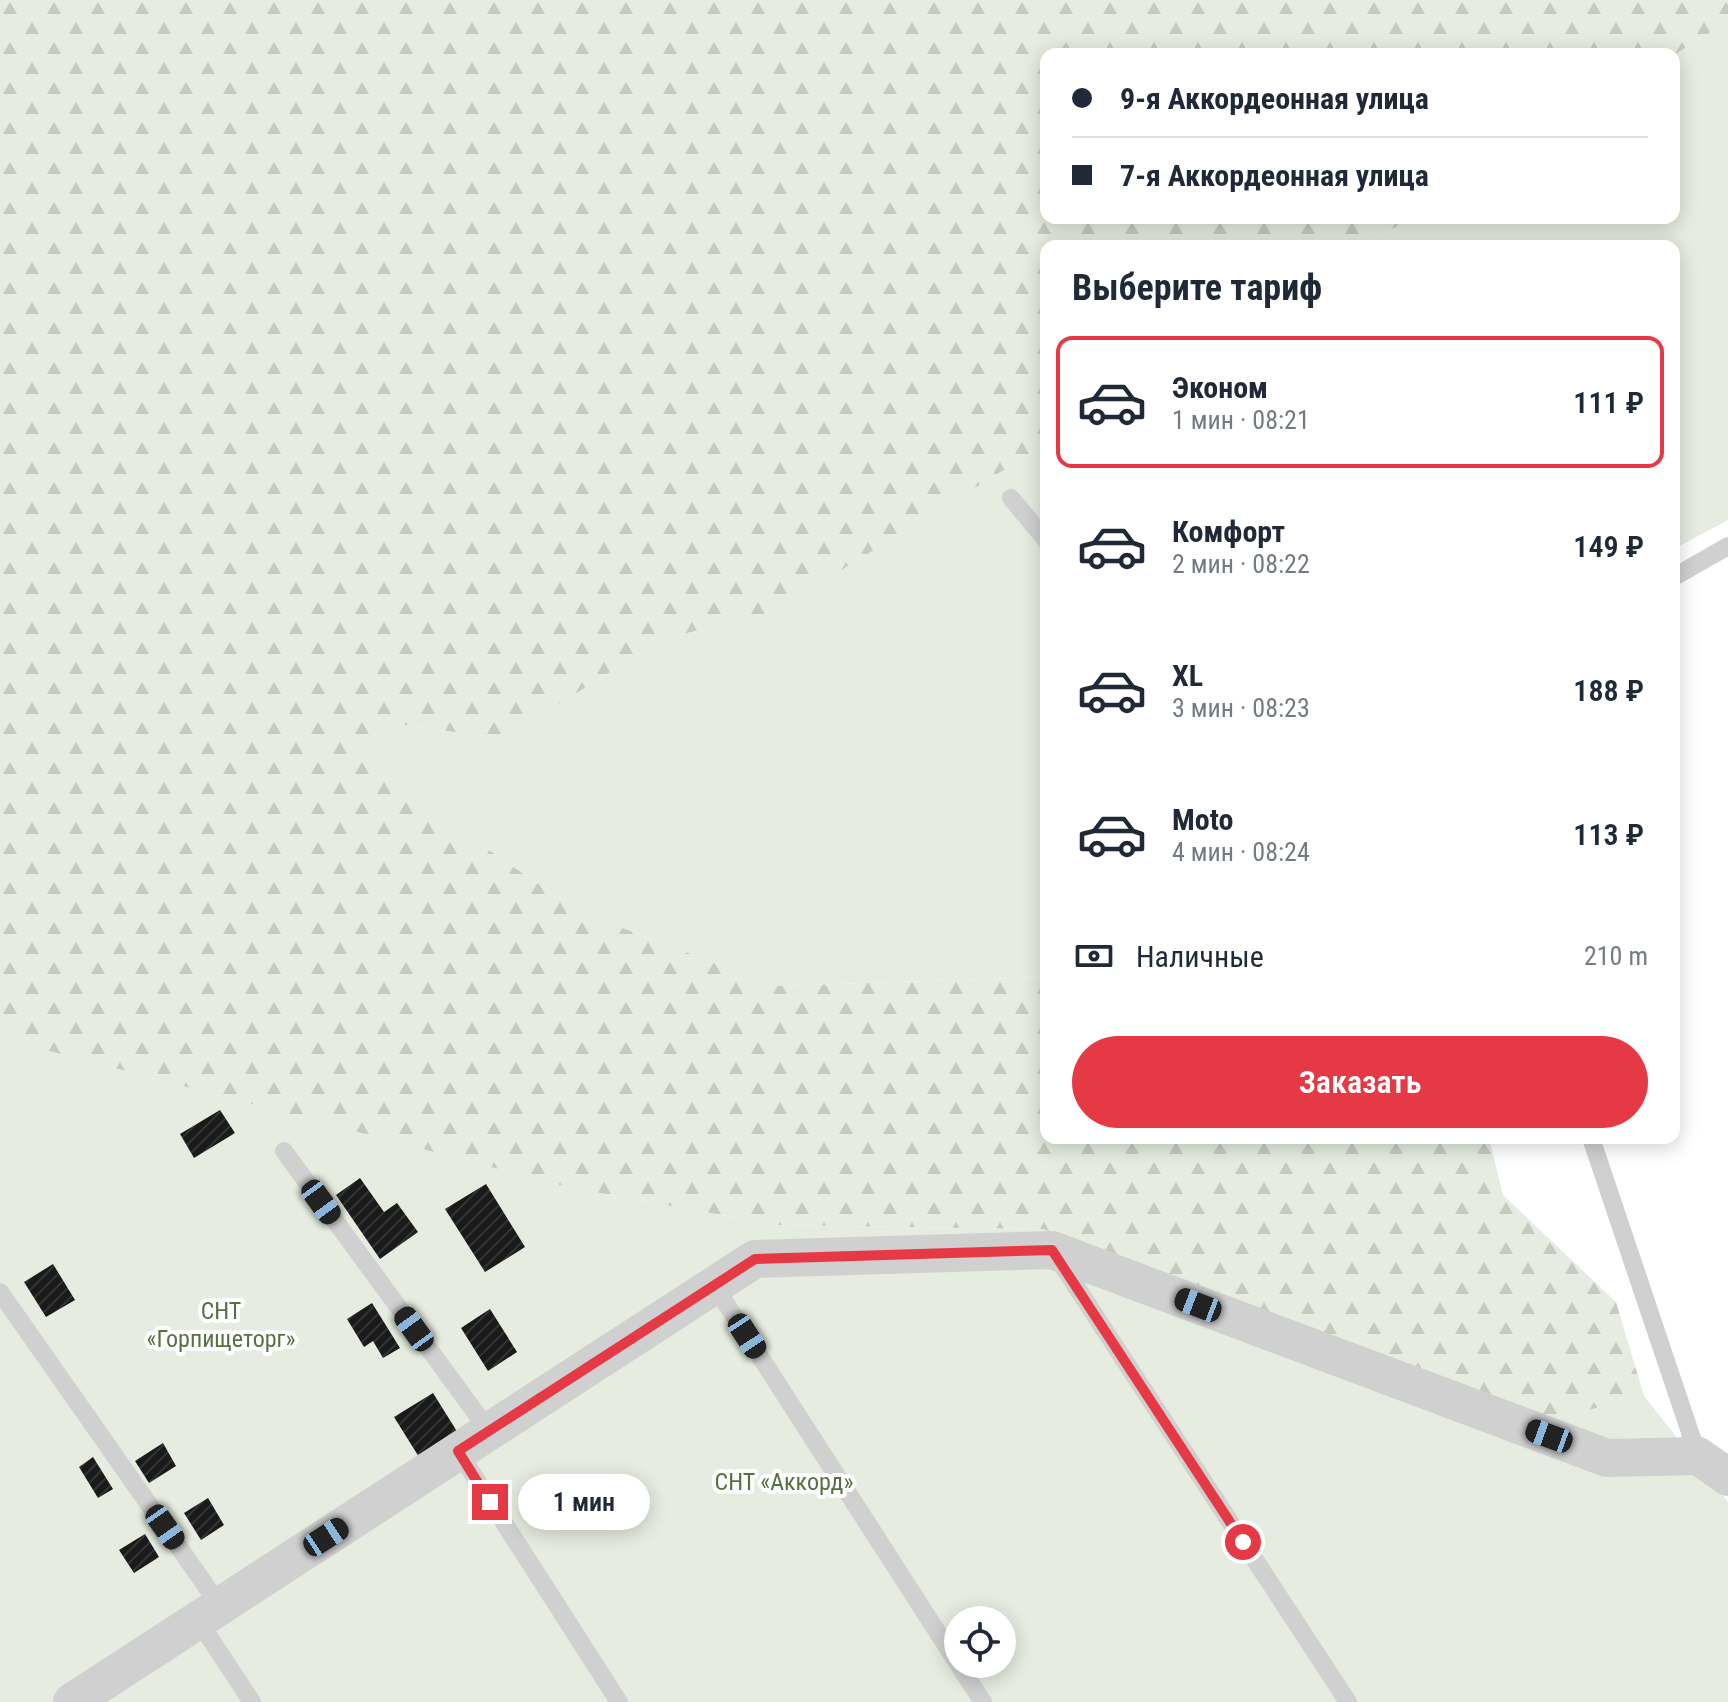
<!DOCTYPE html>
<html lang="ru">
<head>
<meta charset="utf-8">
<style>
  body { margin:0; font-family:"Roboto Condensed",sans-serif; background:#f2f2f3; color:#1f2937; height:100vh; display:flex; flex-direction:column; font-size:30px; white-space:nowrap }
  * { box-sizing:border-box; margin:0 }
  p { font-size:26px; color:#747a83 }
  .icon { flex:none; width:44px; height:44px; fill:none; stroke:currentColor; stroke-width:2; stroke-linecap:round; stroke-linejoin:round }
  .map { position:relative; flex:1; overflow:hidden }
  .details { position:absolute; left:1040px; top:240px; width:640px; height:904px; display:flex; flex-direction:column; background:#fff; border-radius:16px; box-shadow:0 4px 20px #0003 }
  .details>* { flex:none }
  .hud { position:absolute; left:1040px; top:48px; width:640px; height:176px; border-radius:16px; box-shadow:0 4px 20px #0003; display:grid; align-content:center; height:176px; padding:0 32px; background:#fff }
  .fabs { position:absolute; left:944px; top:1606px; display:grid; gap:16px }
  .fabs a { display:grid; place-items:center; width:72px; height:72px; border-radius:50%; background:#fff; box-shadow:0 4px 20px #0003; font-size:40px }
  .end { position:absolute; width:36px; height:36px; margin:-18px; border:10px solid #e63946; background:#fff; box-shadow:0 0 0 4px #fff }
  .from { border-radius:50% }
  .bubble { position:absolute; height:56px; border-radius:28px; background:#fff; box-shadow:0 4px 20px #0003; font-size:26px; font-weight:600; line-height:56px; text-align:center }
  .car { position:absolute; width:24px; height:48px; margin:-24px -12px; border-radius:10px; box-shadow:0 0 6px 2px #0007; background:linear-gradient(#222 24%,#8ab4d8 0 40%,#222 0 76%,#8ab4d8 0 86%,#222 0) }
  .hud b { display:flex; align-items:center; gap:28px; height:76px; font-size:30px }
  .hud b+b { border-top:2px solid #e0e1e3 }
  .hud i { width:20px; height:20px; background:#1f2937 }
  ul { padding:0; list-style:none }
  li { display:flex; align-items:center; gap:24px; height:132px; margin:0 16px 12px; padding:0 16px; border:4px solid transparent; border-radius:16px }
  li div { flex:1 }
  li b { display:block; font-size:30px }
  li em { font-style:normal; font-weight:600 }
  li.on { border-color:#e63946 }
  li>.icon { width:72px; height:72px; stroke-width:1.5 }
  h2 { padding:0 32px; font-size:36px; line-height:96px }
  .pay { display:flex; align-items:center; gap:20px; height:88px; padding:0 32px; font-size:30px }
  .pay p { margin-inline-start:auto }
  .action { display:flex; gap:16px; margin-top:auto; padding:16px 32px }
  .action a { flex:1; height:92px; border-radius:48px; background:#e63946; color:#fff; font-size:32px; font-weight:600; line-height:92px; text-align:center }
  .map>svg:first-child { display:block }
</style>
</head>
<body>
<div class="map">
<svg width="1728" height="1702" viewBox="0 0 1728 1702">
  <defs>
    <pattern id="forest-firs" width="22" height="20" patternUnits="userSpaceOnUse" patternTransform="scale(2)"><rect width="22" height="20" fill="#e6ecdf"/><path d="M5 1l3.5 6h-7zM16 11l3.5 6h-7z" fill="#c6cbc0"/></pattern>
    <pattern id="building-hatch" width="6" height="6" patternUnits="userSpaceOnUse" patternTransform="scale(2)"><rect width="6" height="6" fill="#1a1a1a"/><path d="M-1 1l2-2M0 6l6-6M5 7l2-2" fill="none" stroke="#333"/></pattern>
  </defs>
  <rect width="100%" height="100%" fill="#fff"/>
  <path fill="#e6ecdf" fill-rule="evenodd" d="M1728 21V520L1674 549V246H1365L1410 218H1674V55Z
    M1046 444V977L775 986 578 911 420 803 361 756 385 722 503 739 663 639 775 611Z
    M0 1038 567 1187 776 1225 1043 1229 1545 1421 1644 1396 1728 1502V1702H0ZM958 1620H1002V1664H958Z"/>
  <path fill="url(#forest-firs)" d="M0 0H1728V21L1674 55 1046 54V218H1410L1365 246H1046V444L775 611 663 639 503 739 385 722 361 756 420 803 578 911 775 986 1046 977V1138H1489L1503 1195 1616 1302 1644 1396 1545 1421 1043 1229 776 1225 567 1187 0 1038Z"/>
  <path fill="url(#building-hatch)" d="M220 1110 235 1133 194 1158 180 1134Z
    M360 1178 384 1212 397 1203 418 1232 380 1259 336 1195Z
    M486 1184 525 1247 485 1272 445 1209Z
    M53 1264 75 1300 46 1317 24 1282Z
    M372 1303 400 1348 383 1358 373 1341 364 1347 347 1319Z
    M490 1309 517 1352 488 1371 461 1328Z
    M433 1393 458 1433 419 1457 394 1417Z
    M163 1443 176 1466 149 1483 135 1461Z
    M93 1457 113 1489 98 1498 79 1467Z
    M208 1498 224 1525 201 1540 184 1513Z
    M145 1534 159 1557 134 1573 119 1550Z"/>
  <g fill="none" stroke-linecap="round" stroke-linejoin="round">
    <path stroke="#d0d0d0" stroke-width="18" d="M1011 498 1046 540
      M1674 577 1728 546
      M1591 1138 1698 1456
      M284 1151 489 1431
      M1058 1259 1348 1702
      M714 1285 958 1664
      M0 1292 220 1606
      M458 1451 619 1702
      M198 1620 252 1702
      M958 1664 983 1702"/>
    <path stroke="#d0d0d0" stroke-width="38" d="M72 1702 755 1259 1052 1250 1607 1458 1698 1456 1728 1477"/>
  </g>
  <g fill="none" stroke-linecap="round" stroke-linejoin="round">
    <path stroke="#e63946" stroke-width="10" d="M490 1502 458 1451 755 1259 1052 1250 1243 1542"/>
  </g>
  <g text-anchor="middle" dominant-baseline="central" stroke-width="8" stroke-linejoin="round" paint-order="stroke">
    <g font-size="24" fill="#56703f" stroke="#fff">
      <text x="221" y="1311">СНТ<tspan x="221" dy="28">«Горпищеторг»</tspan></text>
      <text x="784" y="1482">СНТ «Аккорд»</text>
    </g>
  </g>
</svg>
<div class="fabs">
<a><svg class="icon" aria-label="locate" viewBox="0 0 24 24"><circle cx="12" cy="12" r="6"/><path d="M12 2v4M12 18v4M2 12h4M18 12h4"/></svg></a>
</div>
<i class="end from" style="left:1243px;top:1542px"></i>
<i class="end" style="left:490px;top:1502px"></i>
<div class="bubble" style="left:518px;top:1474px;width:132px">1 мин</div>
<i class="car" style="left:321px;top:1202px;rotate:144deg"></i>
<i class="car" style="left:1198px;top:1305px;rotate:291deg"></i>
<i class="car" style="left:414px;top:1329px;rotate:324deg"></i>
<i class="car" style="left:747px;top:1336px;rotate:147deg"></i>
<i class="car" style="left:1549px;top:1436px;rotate:290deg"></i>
<i class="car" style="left:165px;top:1527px;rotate:145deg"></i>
<i class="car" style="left:326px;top:1537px;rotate:57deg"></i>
<div class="hud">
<b><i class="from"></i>9-я Аккордеонная улица</b>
<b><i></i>7-я Аккордеонная улица</b>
</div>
<section class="details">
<h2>Выберите тариф</h2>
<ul>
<li class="on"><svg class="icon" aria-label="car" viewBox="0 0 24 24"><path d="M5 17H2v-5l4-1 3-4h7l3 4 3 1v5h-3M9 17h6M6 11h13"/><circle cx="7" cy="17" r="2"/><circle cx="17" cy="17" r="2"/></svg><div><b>Эконом</b><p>1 мин · 08:21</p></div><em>111 ₽</em></li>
<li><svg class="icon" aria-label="car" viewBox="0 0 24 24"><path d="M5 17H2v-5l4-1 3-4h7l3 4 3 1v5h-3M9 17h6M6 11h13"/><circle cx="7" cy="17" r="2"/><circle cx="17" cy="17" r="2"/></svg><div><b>Комфорт</b><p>2 мин · 08:22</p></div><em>149 ₽</em></li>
<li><svg class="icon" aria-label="car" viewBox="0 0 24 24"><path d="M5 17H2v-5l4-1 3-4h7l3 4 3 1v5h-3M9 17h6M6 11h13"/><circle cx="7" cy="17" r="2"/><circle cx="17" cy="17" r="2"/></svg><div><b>XL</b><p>3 мин · 08:23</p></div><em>188 ₽</em></li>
<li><svg class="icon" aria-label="car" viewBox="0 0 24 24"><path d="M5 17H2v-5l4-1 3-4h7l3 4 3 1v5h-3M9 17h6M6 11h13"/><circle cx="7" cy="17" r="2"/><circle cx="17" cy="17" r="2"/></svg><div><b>Moto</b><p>4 мин · 08:24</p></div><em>113 ₽</em></li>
</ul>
<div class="pay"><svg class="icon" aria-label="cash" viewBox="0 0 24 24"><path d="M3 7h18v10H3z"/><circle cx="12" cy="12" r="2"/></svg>Наличные<p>210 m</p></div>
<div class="action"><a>Заказать</a></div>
</section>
</div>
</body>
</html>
